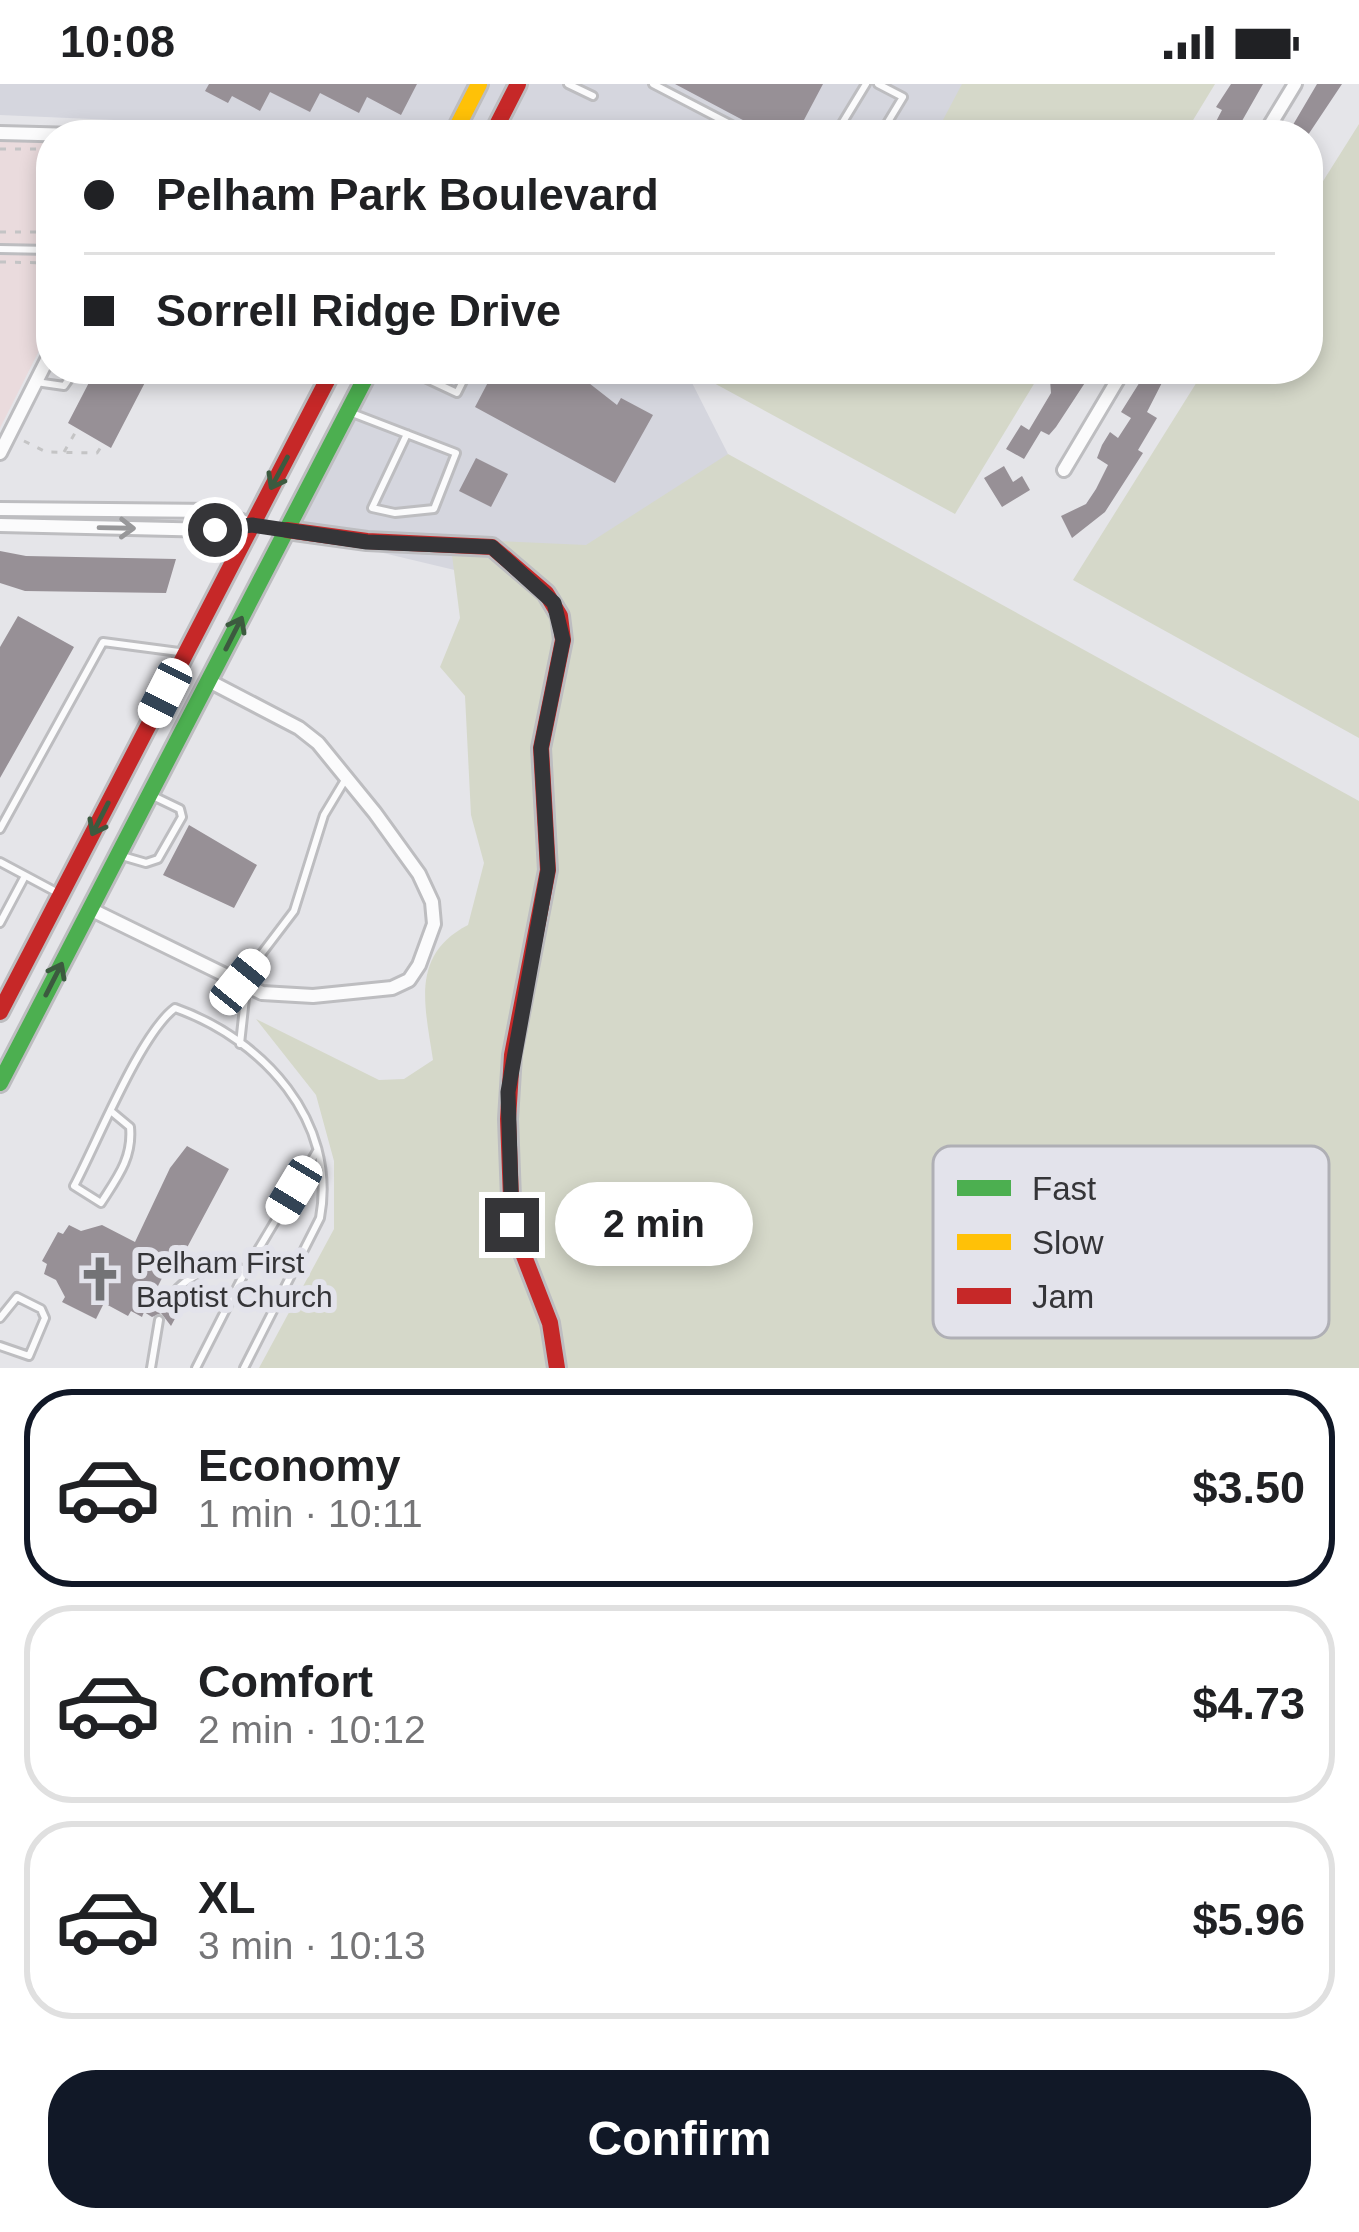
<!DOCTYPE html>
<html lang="en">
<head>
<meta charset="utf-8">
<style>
  body { margin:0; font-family:Helvetica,sans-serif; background:#f2f2f2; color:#202124; height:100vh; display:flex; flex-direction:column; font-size:45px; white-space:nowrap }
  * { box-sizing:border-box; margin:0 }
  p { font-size:39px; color:#757577 }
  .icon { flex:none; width:66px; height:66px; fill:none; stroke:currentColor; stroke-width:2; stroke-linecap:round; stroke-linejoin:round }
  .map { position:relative; height:1284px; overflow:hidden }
  .panel { display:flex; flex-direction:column; background:#fff; flex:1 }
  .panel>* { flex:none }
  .hud { position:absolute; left:36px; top:36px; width:1287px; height:264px; border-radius:48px; box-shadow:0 6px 18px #0003; display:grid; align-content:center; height:264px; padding:0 48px; background:#fff }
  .end { position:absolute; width:54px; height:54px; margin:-27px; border:15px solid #353538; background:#fff; box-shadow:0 0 0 6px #fff }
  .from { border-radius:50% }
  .bubble { position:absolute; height:84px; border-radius:42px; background:#fff; box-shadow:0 6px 18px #0003; font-size:39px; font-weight:700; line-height:84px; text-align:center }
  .car { position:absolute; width:36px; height:72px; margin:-36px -18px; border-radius:15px; box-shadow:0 0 9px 3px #0007; background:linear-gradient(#fff 24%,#345 0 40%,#fff 0 76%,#345 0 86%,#fff 0) }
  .hud b { display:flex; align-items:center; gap:42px; height:114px; font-size:45px }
  .hud b+b { border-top:3px solid #e0e0e0 }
  .hud i { width:30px; height:30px; background:#202124 }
  ul { padding:21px 0 0; list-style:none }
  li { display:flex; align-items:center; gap:36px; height:198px; margin:0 24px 18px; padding:0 24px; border:6px solid #e0e0e0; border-radius:48px }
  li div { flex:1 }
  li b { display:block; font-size:45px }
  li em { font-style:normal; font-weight:700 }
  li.active { border-color:#111827 }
  li>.icon { width:108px; height:108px; stroke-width:1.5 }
  .primary-button { display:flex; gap:24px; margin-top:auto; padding:24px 48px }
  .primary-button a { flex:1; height:138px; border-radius:48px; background:#111827; color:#fff; font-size:48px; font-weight:700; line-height:138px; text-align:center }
  .status { display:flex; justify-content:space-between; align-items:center; height:84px; padding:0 60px; background:#fff; direction:ltr }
  .status svg { height:33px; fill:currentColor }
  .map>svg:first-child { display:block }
</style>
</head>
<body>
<div class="status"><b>10:08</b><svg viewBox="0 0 49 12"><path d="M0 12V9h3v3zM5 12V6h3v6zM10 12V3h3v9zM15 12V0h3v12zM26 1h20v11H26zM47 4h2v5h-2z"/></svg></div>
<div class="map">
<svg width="1359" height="1284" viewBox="0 0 1359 1284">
  <rect width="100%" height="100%" fill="#e5e5e9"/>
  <path fill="#d5d6de" d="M0 0H983L955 51H458L0 31Z
    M363 285H685L728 370 605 522 287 446Z"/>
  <path fill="#eadbdd" d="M0 56 51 58V243L0 344Z"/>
  <path fill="#d5d8c9" d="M962 0H1215L1184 51H935Z
    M1359 40V654L1073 496 1205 285H1308V121Z
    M688 285H1043L955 430Z
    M728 370 1359 717V1284H563L560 1240 538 1193 513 1115 517 972 550 821 554 782 546 685 562 520 546 498 498 457 586 461Z
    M452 471C517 472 524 489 558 541L543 617 542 780 506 968 500 1025V1114L506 1142 547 1244 551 1284H259L334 1145V1077L316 1011 256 935 379 996 404 995 433 976C425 922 410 871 468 841L484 779 471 731 465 612 440 583 460 534Z"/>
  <path fill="#979096" d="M209 0H417L401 31 367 13 359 29 320 9 310 28 270 8 260 27 232 12 228 19 205 7Z
    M675 0H823L796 51H771Z
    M1231 0H1263L1234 51H1209L1222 26 1216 23Z
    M1317 0H1342L1308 51H1287Z
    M96 285H152L111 364 68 339Z
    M495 285H571L617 321 621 314 653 331 615 399 475 323Z
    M1062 285H1094L1056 343 1049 351 1041 347 1024 375 1006 365 1021 341 1029 346 1051 309 1050 296Z
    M1148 285H1169L1147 328 1157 334 1138 366 1143 369 1105 428 1072 454 1061 432 1086 420 1096 405 1108 381 1097 374 1102 361 1110 348 1118 354 1131 334 1121 328Z
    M476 374 508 390 491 423 459 407Z
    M1004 382 1013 398 1022 392 1030 406 1002 423 984 394Z
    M0 467 26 472 176 475 166 509 25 507 0 499Z
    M18 532 74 563 0 694V563Z
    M189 741 257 781 234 824 163 791Z
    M187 1062 229 1085 182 1173 173 1172 158 1202 166 1207 170 1217 185 1216 171 1242 161 1229 152 1233 144 1228 142 1233 131 1227 128 1232 104 1219 96 1235 62 1218 65 1213 56 1196 44 1190 47 1180 42 1177 58 1148 63 1150 69 1141 81 1147 102 1141 135 1158 170 1084Z"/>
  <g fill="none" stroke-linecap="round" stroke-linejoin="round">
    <g stroke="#bdbdc0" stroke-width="12">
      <path id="lane" d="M568 0 593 12
        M653 0 751 51
        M878 0 903 13 880 51
        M835 51 866 0
        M0 165 51 166
        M278 285 321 296
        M429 285 425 294 457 309 469 285
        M36 298 64 302 76 285
        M352 329 456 369 434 425 395 429 372 424 407 350
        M0 745 103 558 179 568
        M122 772 146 779 158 775 182 733 180 725 153 712
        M0 778 58 809
        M0 839 25 792
        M240 898 294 827 324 731 345 696
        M240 960 246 905
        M112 1028 130 1043C133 1074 117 1094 101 1119L74 1102C97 1059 140 950 175 924 263 955 338 1037 320 1134L244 1284
        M173 1210C188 1190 222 1177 246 1186
        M0 1234 17 1213 41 1225 45 1234 29 1272 0 1262
        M151 1284 159 1236
        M196 1284 246 1186 317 1067"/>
    </g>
    <g stroke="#bdbdc0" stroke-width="18">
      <path id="street" d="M0 49 77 51
        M1264 51 1295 0
        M0 369 51 268
        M1064 386 1124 285
        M0 425 216 427 252 441 215 446 0 441
        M90 825 262 909 313 912 392 904 409 896 419 881 434 840 432 818 419 790 375 729 318 659 299 644 209 597"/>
    </g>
    <g stroke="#bdbdc0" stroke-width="22">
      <path id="fast" d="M0 999 370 285"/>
    </g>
    <g stroke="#bdbdc0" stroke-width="22">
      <path id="slow" d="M453 51 479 0"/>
    </g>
    <g stroke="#bdbdc0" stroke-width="22">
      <path id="jam" d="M492 51 518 0
        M287 446 367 457 492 463 546 509 560 532 563 556 541 664 548 786 512 971 508 1035 512 1141 550 1239 557 1284
        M0 928 333 285"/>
    </g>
    <path stroke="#c4c4c5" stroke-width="3" stroke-dasharray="6 9" stroke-linecap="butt" d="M0 65H51
      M0 148H36
      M38 153V125
      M0 178 51 179
      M24 357 46 368 97 369 103 360
      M64 368 78 344"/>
    <use href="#lane" stroke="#fbfbfc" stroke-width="6"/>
    <use href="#street" stroke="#fbfbfc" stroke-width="12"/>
    <use href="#fast" stroke="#4caf50" stroke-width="16"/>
    <use href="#slow" stroke="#ffc107" stroke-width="16"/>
    <use href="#jam" stroke="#c62828" stroke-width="16"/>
  </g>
  <defs><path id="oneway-shaft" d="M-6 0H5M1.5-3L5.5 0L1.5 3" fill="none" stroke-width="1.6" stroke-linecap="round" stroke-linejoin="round" transform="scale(3)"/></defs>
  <g stroke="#3c5a3f">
    <use href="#oneway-shaft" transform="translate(279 389) rotate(118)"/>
    <use href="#oneway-shaft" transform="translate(234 549) rotate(-63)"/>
    <use href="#oneway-shaft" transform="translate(100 735) rotate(117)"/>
    <use href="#oneway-shaft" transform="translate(54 895) rotate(-63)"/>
  </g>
  <use stroke="#98989a" href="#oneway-shaft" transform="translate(117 444) rotate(1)"/>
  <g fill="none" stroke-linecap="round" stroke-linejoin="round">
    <path stroke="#353538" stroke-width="15" d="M215 446 252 441 367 458 492 463 554 519 563 556 541 664 548 786 508 1008 512 1141"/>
  </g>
  <defs>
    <g id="church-bare" transform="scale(3.6)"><path d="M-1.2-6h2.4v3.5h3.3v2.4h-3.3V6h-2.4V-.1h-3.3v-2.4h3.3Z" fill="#737376" stroke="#e3e3eb" stroke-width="2.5" paint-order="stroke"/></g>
  </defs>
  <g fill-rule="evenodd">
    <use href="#church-bare" x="100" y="1195"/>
  </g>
  <g text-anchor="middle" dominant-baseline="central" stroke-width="12" stroke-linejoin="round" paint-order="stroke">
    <g font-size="30" fill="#353538" stroke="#e3e3eb" text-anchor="start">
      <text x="136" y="1178">Pelham First<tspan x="136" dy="34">Baptist Church</tspan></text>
    </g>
  </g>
  <rect x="933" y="1062" width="396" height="192" rx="18" fill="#e3e3eb" stroke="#afafb5" stroke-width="3"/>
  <rect x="957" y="1096" width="54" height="16" fill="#4caf50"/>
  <rect x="957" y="1150" width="54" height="16" fill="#ffc107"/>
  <rect x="957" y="1204" width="54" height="16" fill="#c62828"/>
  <g font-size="33" fill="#353538">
    <text x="1032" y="1116">Fast</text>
    <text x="1032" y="1170">Slow</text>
    <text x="1032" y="1224">Jam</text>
  </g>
</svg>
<i class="end from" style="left:215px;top:446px"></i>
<i class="end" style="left:512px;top:1141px"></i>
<div class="bubble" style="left:555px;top:1098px;width:198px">2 min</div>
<i class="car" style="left:165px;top:609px;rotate:207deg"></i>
<i class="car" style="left:240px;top:898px;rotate:39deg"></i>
<i class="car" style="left:294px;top:1106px;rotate:211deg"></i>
<div class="hud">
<b><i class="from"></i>Pelham Park Boulevard</b>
<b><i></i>Sorrell Ridge Drive</b>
</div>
</div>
<section class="panel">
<ul>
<li class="active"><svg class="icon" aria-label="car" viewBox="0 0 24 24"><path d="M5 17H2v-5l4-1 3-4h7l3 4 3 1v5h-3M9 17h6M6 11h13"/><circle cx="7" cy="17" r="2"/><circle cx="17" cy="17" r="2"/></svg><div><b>Economy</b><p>1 min · 10:11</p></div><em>$3.50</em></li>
<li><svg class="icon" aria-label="car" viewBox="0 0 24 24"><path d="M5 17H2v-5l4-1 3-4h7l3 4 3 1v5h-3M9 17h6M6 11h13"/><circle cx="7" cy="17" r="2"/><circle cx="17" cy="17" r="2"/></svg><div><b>Comfort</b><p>2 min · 10:12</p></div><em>$4.73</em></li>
<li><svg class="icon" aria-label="car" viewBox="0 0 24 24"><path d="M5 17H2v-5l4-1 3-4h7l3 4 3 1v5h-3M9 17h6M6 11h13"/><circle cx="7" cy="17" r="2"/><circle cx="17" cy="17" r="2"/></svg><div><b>XL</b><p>3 min · 10:13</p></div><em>$5.96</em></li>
</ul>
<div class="primary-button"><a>Confirm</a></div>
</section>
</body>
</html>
